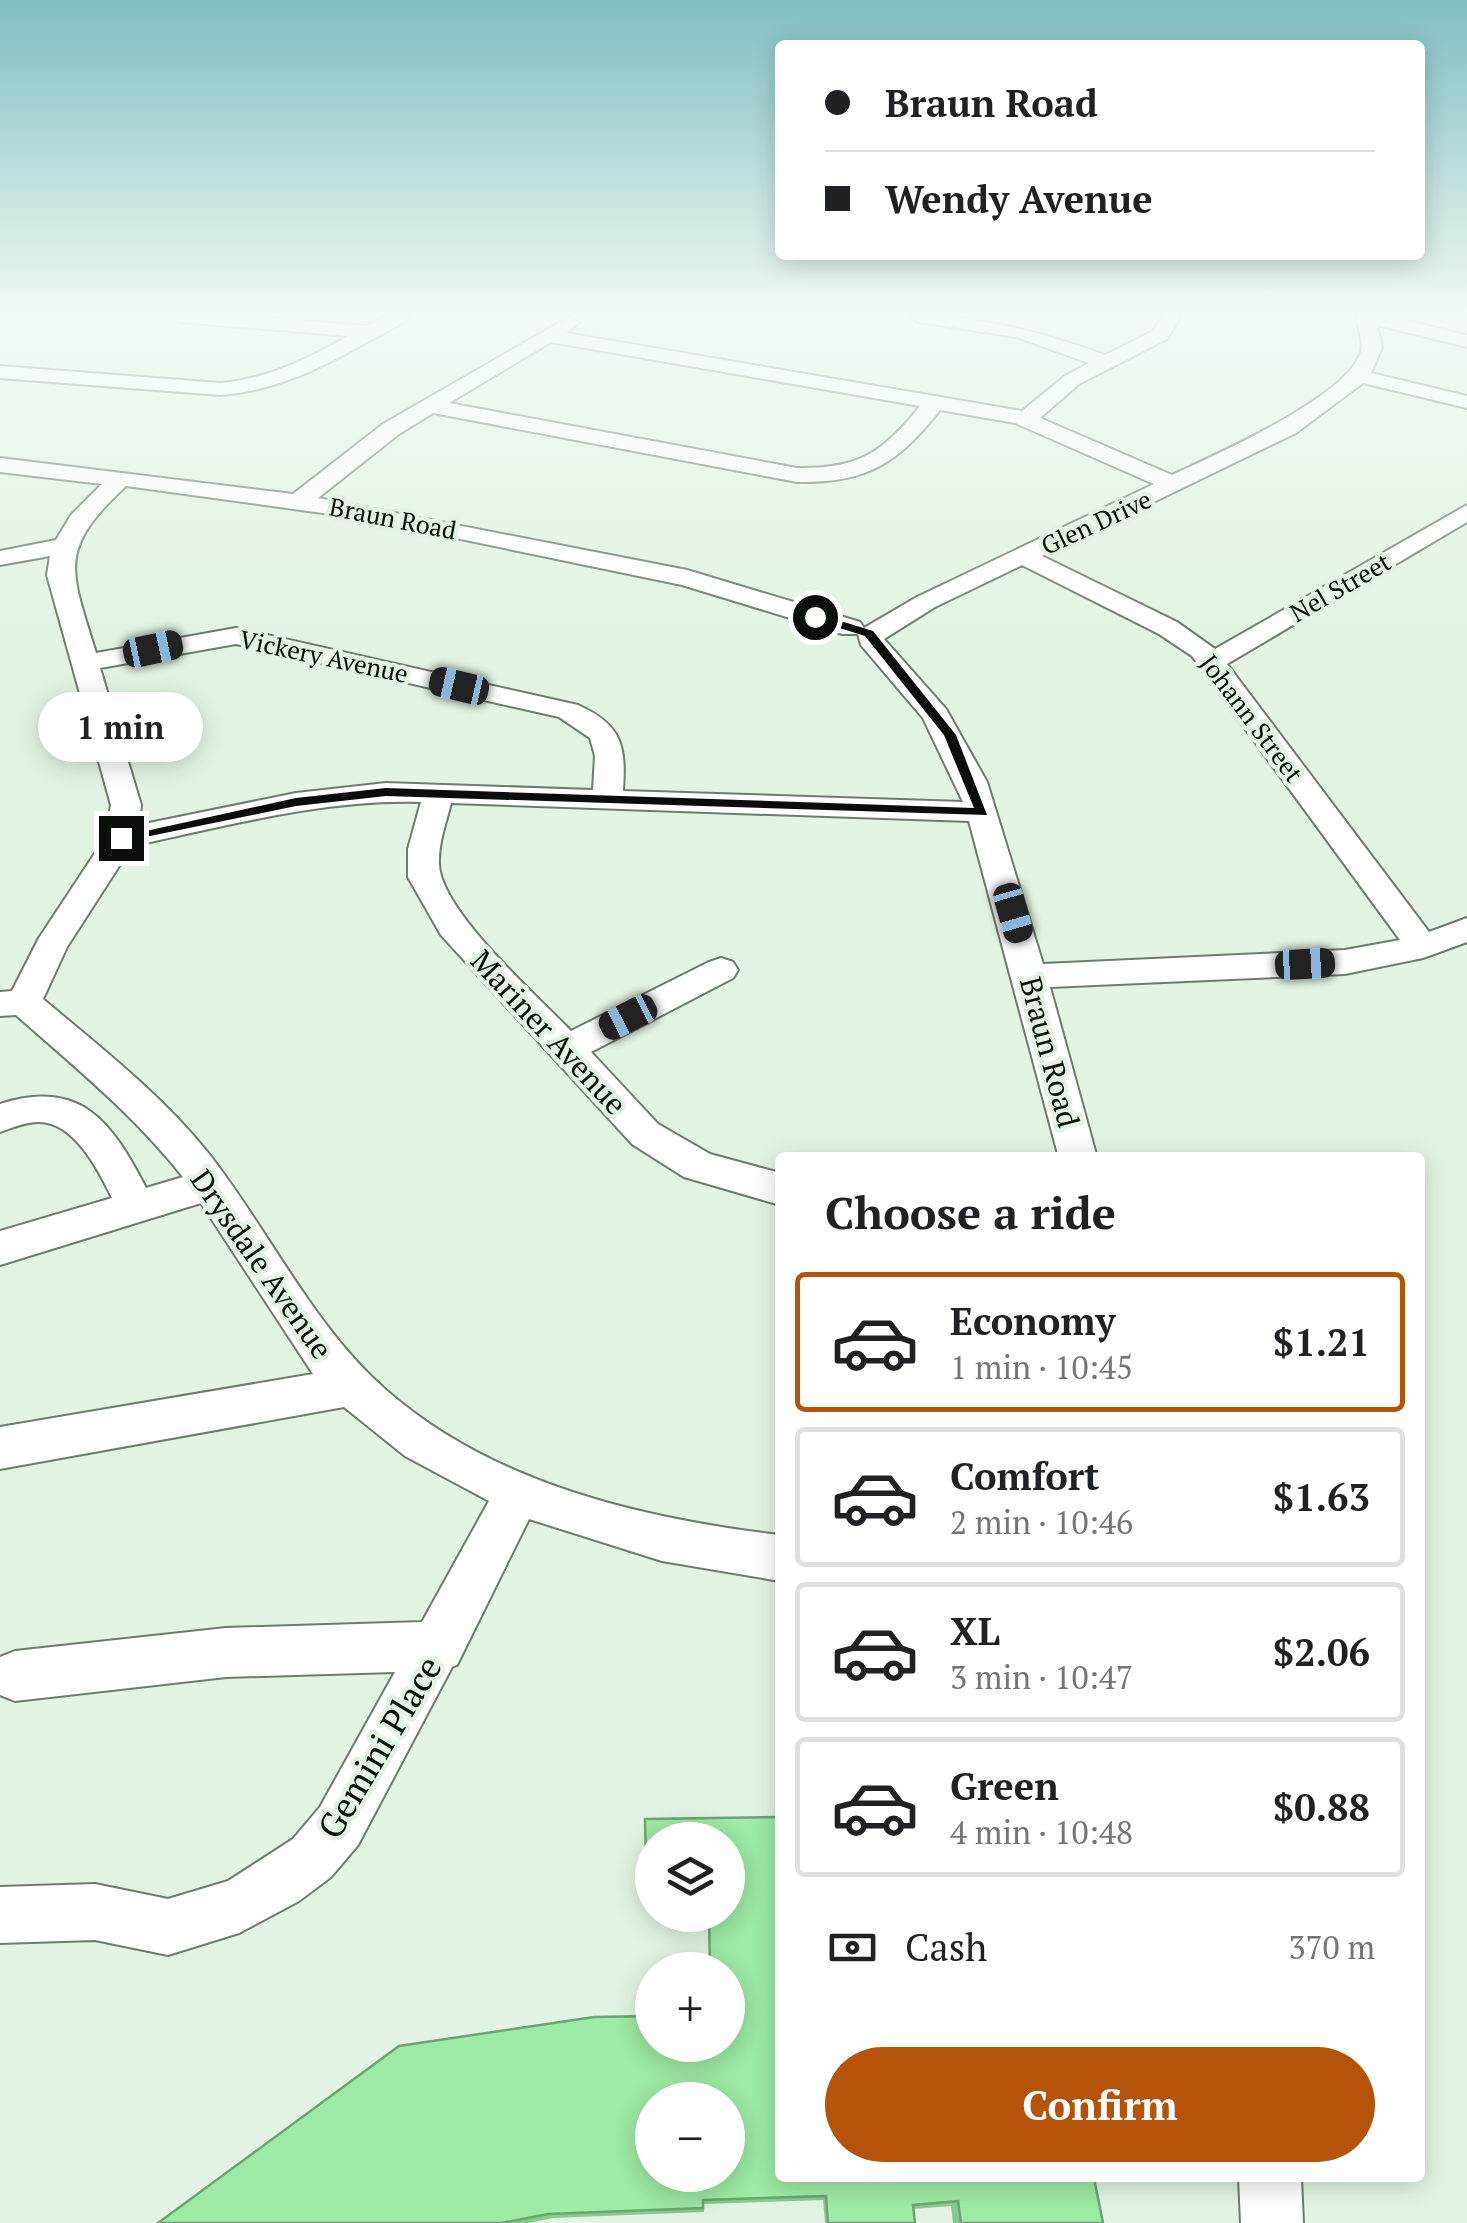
<!DOCTYPE html>
<html lang="en">
<head>
<meta charset="utf-8">
<style>
  body { margin:0; font-family:"PT Serif",serif; background:#f2f2f2; color:#202124; height:100vh; display:flex; flex-direction:column; font-size:38px; white-space:nowrap }
  * { box-sizing:border-box; margin:0 }
  p { font-size:32px; color:#757577 }
  .icon { flex:none; width:55px; height:55px; fill:none; stroke:currentColor; stroke-width:2; stroke-linecap:round; stroke-linejoin:round }
  .map { position:relative; flex:1; overflow:hidden }
  .drawer { position:absolute; left:775px; top:1152px; width:650px; height:1030px; display:flex; flex-direction:column; background:#fff; border-radius:10px; box-shadow:0 5px 25px #0003 }
  .drawer>* { flex:none }
  .banner { position:absolute; left:775px; top:40px; width:650px; height:220px; border-radius:10px; box-shadow:0 5px 25px #0003; display:grid; align-content:center; height:220px; padding:0 50px; background:#fff }
  .controls { position:absolute; left:635px; top:1822px; display:grid; gap:20px }
  .controls a { display:grid; place-items:center; width:110px; height:110px; border-radius:50%; background:#fff; box-shadow:0 5px 25px #0003; font-size:50px }
  .end { position:absolute; width:45px; height:45px; margin:-22px; border:12px solid #090e09; background:#fff; box-shadow:0 0 0 5px #fff }
  .from { border-radius:50% }
  .bubble { position:absolute; height:70px; border-radius:35px; background:#fff; box-shadow:0 5px 25px #0003; font-size:32px; font-weight:700; line-height:70px; text-align:center }
  .car { position:absolute; width:30px; height:60px; margin:-30px -15px; border-radius:12px; box-shadow:0 0 8px 2px #0007; background:linear-gradient(#222 24%,#8ab4d8 0 40%,#222 0 76%,#8ab4d8 0 86%,#222 0) }
  .banner b { display:flex; align-items:center; gap:35px; height:95px; font-size:38px }
  .banner b+b { border-top:2px solid #e0e0e0 }
  .banner i { width:25px; height:25px; background:#202124 }
  ul { padding:0; list-style:none }
  li { display:flex; align-items:center; gap:30px; height:140px; margin:0 20px 15px; padding:0 30px; border:5px solid #e0e0e0; border-radius:10px }
  li div { flex:1 }
  li b { display:block; font-size:38px }
  li em { font-style:normal; font-weight:700 }
  li.current { border-color:#b45309 }
  li>.icon { width:90px; height:90px; stroke-width:1.5 }
  h2 { padding:0 50px; font-size:45px; line-height:120px }
  .pay { display:flex; align-items:center; gap:25px; height:110px; padding:0 50px; font-size:38px }
  .pay p { margin-inline-start:auto }
  .primary-button { display:flex; gap:20px; margin-top:auto; padding:20px 50px }
  .primary-button a { flex:1; height:115px; border-radius:60px; background:#b45309; color:#fff; font-size:40px; font-weight:700; line-height:115px; text-align:center }
  .map>svg:first-child { display:block }
</style>
</head>
<body>
<div class="map">
<svg width="1467" height="2223" viewBox="0 0 1467 2223">
  <rect width="100%" height="100%" fill="#e3f4e4"/>
  <g fill="none" stroke-linecap="round" stroke-linejoin="round">
    <g stroke="#6e7c6e" stroke-width="4">
      <path id="minor" d="M171 316H246L367 326 386 316H410C399 327 383 333 369 341 321 368 276 391 220 395L0 378V366L220 383C268 379 307 359 349 336L181 322Z
        M910 316C982 316 1037 331 1105 355L1153 331 1163 316H1181L1167 339 1079 384 1040 418 1172 475C1212 456 1359 393 1362 346 1362 337 1357 325 1356 316H1387L1467 335V347L1377 325 1382 348 1371 373 1467 396V408L1363 383 1296 433 1042 556 1177 622 1215 649 1467 505V522L1227 664 1429 932 1467 918V942L1423 958 1345 974 1050 987 1097 1158H1059L969 821 451 803C446 823 438 844 439 864 440 910 537 996 571 1031L709 962 721 958 733 962 738 970 733 978 591 1052 658 1124 710 1154 780 1173V1205L684 1177 632 1144 441 935 408 877V849L421 802C323 799 227 826 132 846L67 947 43 999C101 1048 161 1094 209 1154 270 1232 312 1325 386 1390 493 1484 643 1519 780 1535V1581L662 1561 529 1519 457 1665 452 1667 358 1845 331 1877 299 1901 239 1933 168 1955 95 1940 0 1943V1887L95 1884 168 1899 228 1881 293 1839 320 1807 395 1672 226 1677 15 1701 0 1695V1657L15 1651 226 1628 422 1622 489 1501 405 1456 344 1407 0 1469V1427L313 1374 201 1203 0 1265V1231L112 1198C99 1171 74 1121 38 1122 25 1122 12 1128 0 1132V1104C81 1078 112 1122 146 1188L183 1177C134 1115 75 1067 16 1015L0 1016V992L12 991 39 938 105 838 111 805 47 575 50 556 0 565V551L56 540 71 515 102 484 0 472V458L293 494 383 424 569 317 579 323 566 333 1022 411 1065 376 1089 363 1016 337 919 322ZM551 342 920 406C883 453 858 469 797 468L449 403ZM940 410 1015 423 1154 484 917 597 864 628 860 622 687 570 318 498 399 434 433 413 797 482C867 483 897 464 940 410ZM126 486 359 518 682 585 842 634H858L861 645 923 718 963 802 623 791C626 745 622 725 578 705L236 628 96 653C71 570 56 551 126 486ZM1022 565 1159 634 1192 656 1400 940 1345 950 1043 964 987 782 946 709 884 639 935 607ZM236 644 559 717 590 738 595 756 593 790 386 783 296 793 139 825 141 805 100 668Z
        M1239 2178H1301L1303 2223H1241Z"/>
    </g>
    <use href="#minor" fill="#fff" fill-rule="evenodd"/>
  </g>
  <path fill="#87ca8d" d="M645 1819 1094 2178 1103 2223H953L951 2206 913 2209 915 2223H825L823 2200 704 2204V2212L553 2218 528 2223H158L728 2045V1915L652 1840V1877H648L646 1864Z"/>
  <path fill="#9deba4" stroke="#6ea473" stroke-width="2.5" fill-rule="evenodd" d="M780 1817V2178H1094L1103 2223H961L958 2201 913 2205 915 2223H828L826 2196 703 2200V2208L548 2214 501 2223H158L399 2046 594 2017 652 2016V2045H728V1970H710L709 1915H728V1840H652V1864H646L645 1819ZM652 2100H728V2175H652Z"/>
  <linearGradient id="sky" x2="0" y2="1"><stop stop-color="#7ebec1"/><stop offset="0.5" stop-color="#f2faf3"/><stop offset="1" stop-color="#f2faf3" stop-opacity="0"/></linearGradient>
  <rect width="1467" height="627" fill="url(#sky)"/>
  <path fill="#090e09" d="M815 613 873 631 956 735 987 815 386 796 296 806 121 842 114 838 296 798 386 788 974 808 944 735 865 636 811 619Z"/>
  <g text-anchor="middle" dominant-baseline="central" stroke-width="9" stroke-linejoin="round" paint-order="stroke">
    <g font-size="25" fill="#090e09" stroke="#e3f4e4">
      <text transform="translate(393 518) rotate(11)">Braun Road</text>
      <text transform="translate(1096 522) rotate(-25)">Glen Drive</text>
      <text transform="translate(1340 587) rotate(-30)">Nel Street</text>
      <text transform="translate(324 656) rotate(12)">Vickery Avenue</text>
      <text transform="translate(1252 718) rotate(53)">Johann Street</text>
    </g>
    <g font-size="30" fill="#090e09" stroke="#e3f4e4">
      <text transform="translate(549 1032) rotate(47)">Mariner Avenue</text>
      <text transform="translate(1050 1052) rotate(75)">Braun Road</text>
      <text transform="translate(262 1264) rotate(55)">Drysdale Avenue</text>
    </g>
    <g font-size="35" fill="#090e09" stroke="#e3f4e4">
      <text transform="translate(379 1747) rotate(-59)">Gemini Place</text>
    </g>
  </g>
</svg>
<div class="controls">
<a><svg class="icon" aria-label="layers" viewBox="0 0 24 24"><path d="M12 4l9 5-9 5-9-5zM3 14l9 5 9-5"/></svg></a>
<a>+</a>
<a>−</a>
</div>
<i class="end from" style="left:815px;top:617px"></i>
<i class="end" style="left:121px;top:838px"></i>
<div class="bubble" style="left:38px;top:692px;width:165px">1 min</div>
<i class="car" style="left:153px;top:649px;rotate:78deg"></i>
<i class="car" style="left:459px;top:686px;rotate:283deg"></i>
<i class="car" style="left:1013px;top:913px;rotate:164deg"></i>
<i class="car" style="left:1305px;top:964px;rotate:87deg"></i>
<i class="car" style="left:628px;top:1017px;rotate:243deg"></i>
<div class="banner">
<b><i class="from"></i>Braun Road</b>
<b><i></i>Wendy Avenue</b>
</div>
<section class="drawer">
<h2>Choose a ride</h2>
<ul>
<li class="current"><svg class="icon" aria-label="car" viewBox="0 0 24 24"><path d="M5 17H2v-5l4-1 3-4h7l3 4 3 1v5h-3M9 17h6M6 11h13"/><circle cx="7" cy="17" r="2"/><circle cx="17" cy="17" r="2"/></svg><div><b>Economy</b><p>1 min · 10:45</p></div><em>$1.21</em></li>
<li><svg class="icon" aria-label="car" viewBox="0 0 24 24"><path d="M5 17H2v-5l4-1 3-4h7l3 4 3 1v5h-3M9 17h6M6 11h13"/><circle cx="7" cy="17" r="2"/><circle cx="17" cy="17" r="2"/></svg><div><b>Comfort</b><p>2 min · 10:46</p></div><em>$1.63</em></li>
<li><svg class="icon" aria-label="car" viewBox="0 0 24 24"><path d="M5 17H2v-5l4-1 3-4h7l3 4 3 1v5h-3M9 17h6M6 11h13"/><circle cx="7" cy="17" r="2"/><circle cx="17" cy="17" r="2"/></svg><div><b>XL</b><p>3 min · 10:47</p></div><em>$2.06</em></li>
<li><svg class="icon" aria-label="car" viewBox="0 0 24 24"><path d="M5 17H2v-5l4-1 3-4h7l3 4 3 1v5h-3M9 17h6M6 11h13"/><circle cx="7" cy="17" r="2"/><circle cx="17" cy="17" r="2"/></svg><div><b>Green</b><p>4 min · 10:48</p></div><em>$0.88</em></li>
</ul>
<div class="pay"><svg class="icon" aria-label="cash" viewBox="0 0 24 24"><path d="M3 7h18v10H3z"/><circle cx="12" cy="12" r="2"/></svg>Cash<p>370 m</p></div>
<div class="primary-button"><a>Confirm</a></div>
</section>
</div>
</body>
</html>
